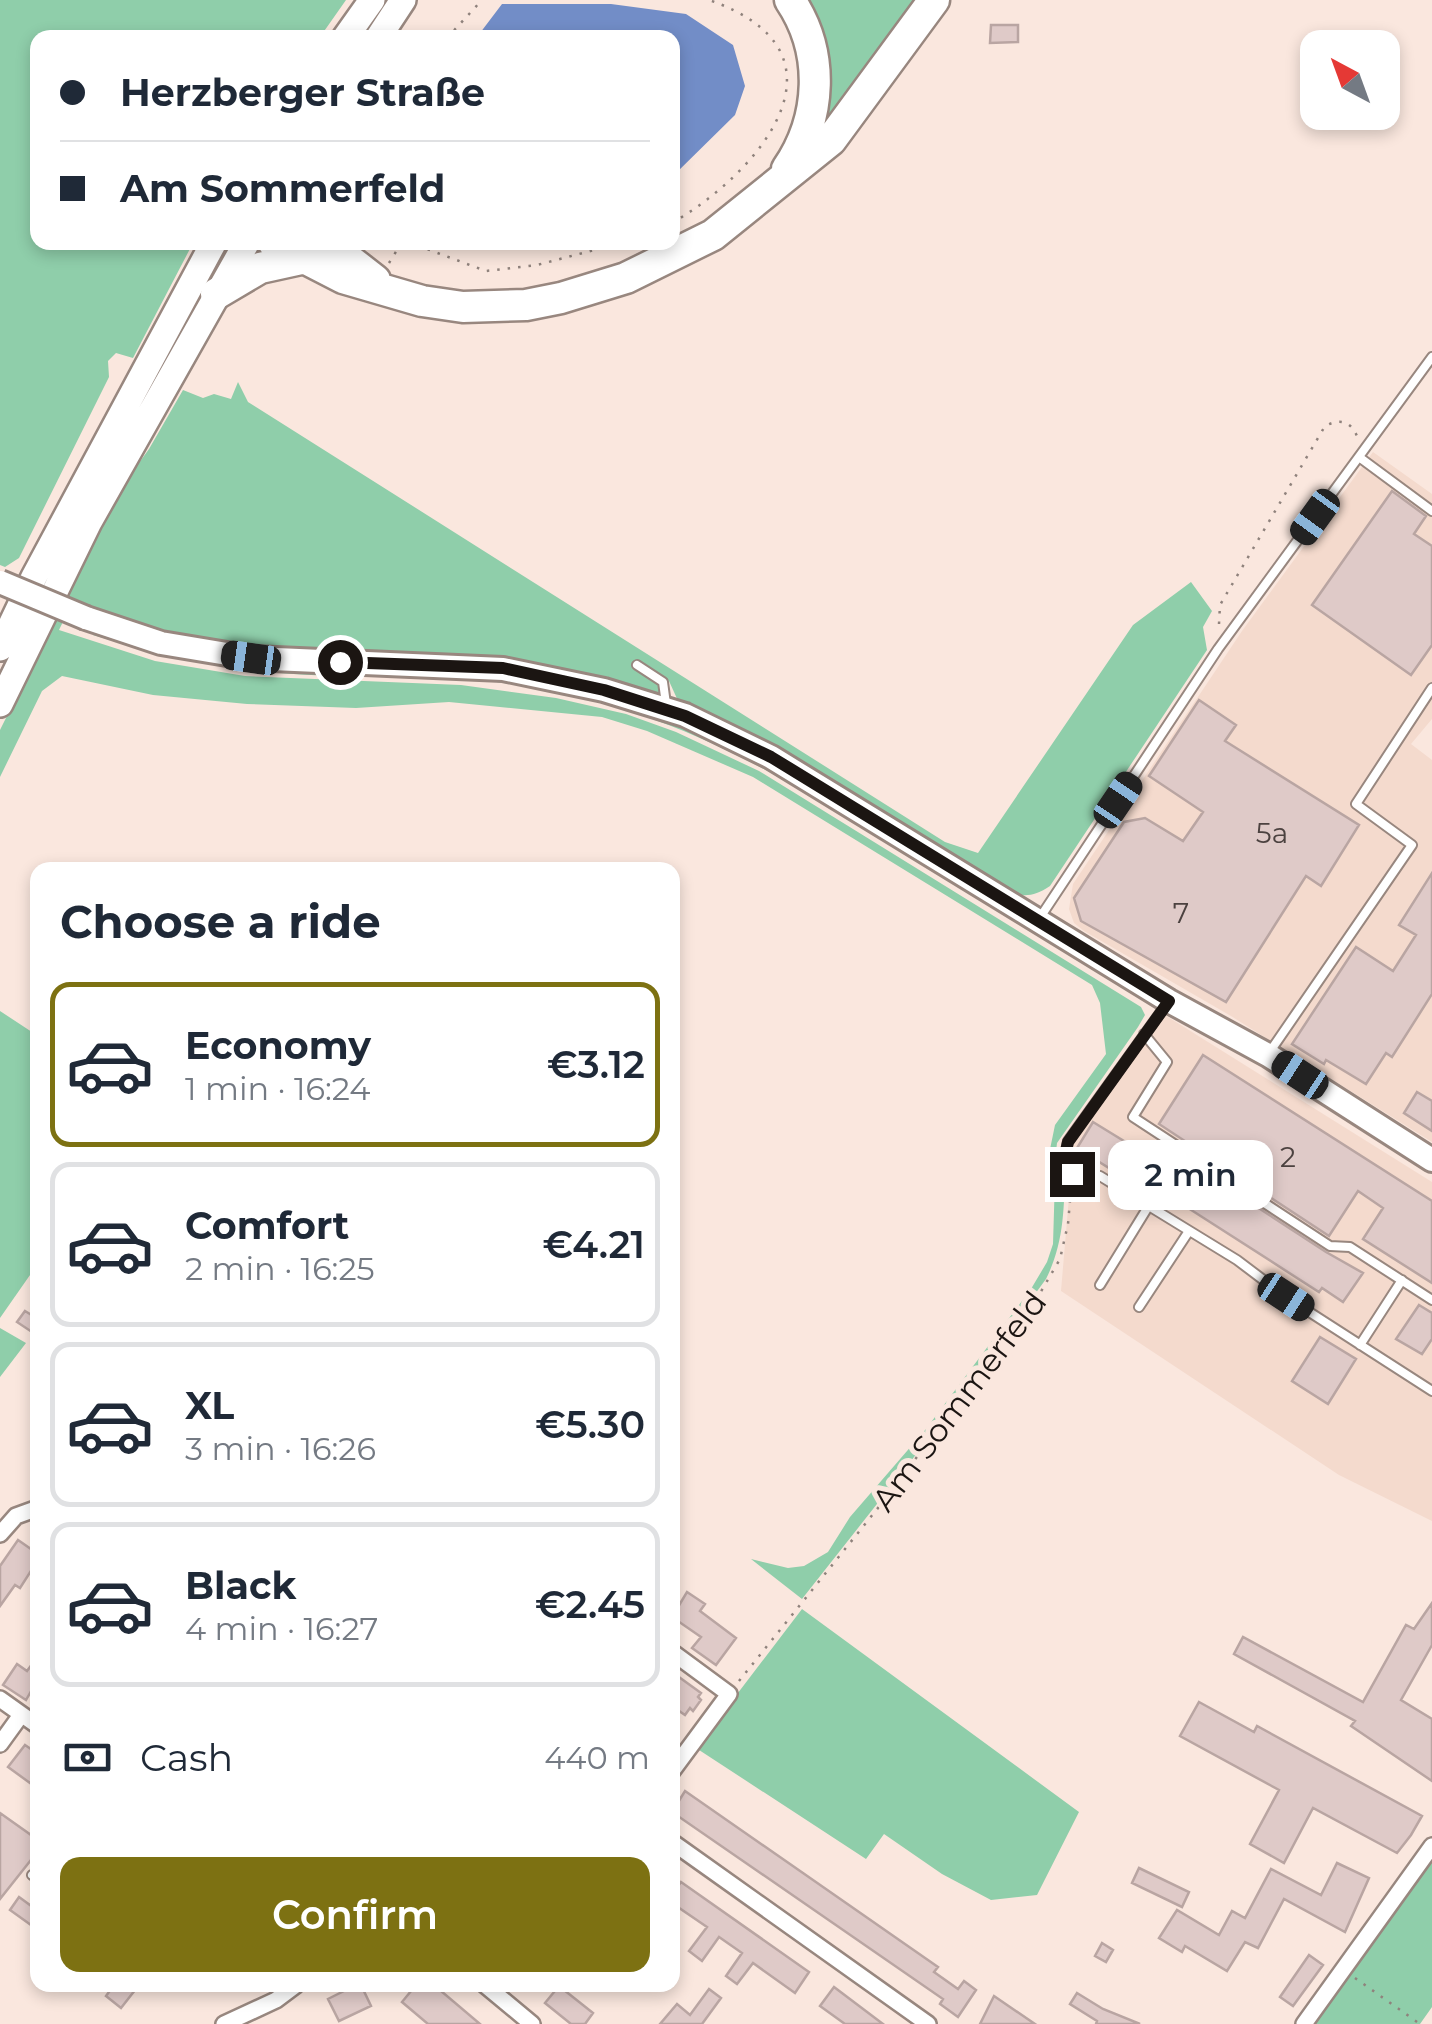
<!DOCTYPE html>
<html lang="en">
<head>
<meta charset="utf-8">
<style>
  body { margin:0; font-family:Montserrat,sans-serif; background:#f2f2f3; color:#1f2937; height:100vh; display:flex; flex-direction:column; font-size:38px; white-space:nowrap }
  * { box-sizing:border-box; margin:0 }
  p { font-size:32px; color:#747a83 }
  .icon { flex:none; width:55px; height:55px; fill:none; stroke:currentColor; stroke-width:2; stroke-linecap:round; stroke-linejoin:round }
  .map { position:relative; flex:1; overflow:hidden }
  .drawer { position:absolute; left:30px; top:862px; width:650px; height:1130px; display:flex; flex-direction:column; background:#fff; border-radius:20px; box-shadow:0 5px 15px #0003 }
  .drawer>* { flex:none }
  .guide { position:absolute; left:30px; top:30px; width:650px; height:220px; border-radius:20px; box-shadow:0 5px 15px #0003; display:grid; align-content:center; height:220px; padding:0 30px; background:#fff }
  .needle { width:65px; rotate:319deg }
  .fabs { position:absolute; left:1300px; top:30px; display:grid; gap:20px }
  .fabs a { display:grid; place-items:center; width:100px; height:100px; border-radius:20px; background:#fff; box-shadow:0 5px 15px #0003; font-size:50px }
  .end { position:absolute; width:45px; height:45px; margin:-22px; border:12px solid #1b1512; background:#fff; box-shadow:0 0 0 5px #fff }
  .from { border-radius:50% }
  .bubble { position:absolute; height:70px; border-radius:20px; background:#fff; box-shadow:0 5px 15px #0003; font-size:32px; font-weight:600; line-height:70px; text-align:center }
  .car { position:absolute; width:30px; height:60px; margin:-30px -15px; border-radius:12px; box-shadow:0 0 8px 2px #0007; background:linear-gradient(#222 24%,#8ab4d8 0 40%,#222 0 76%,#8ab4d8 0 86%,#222 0) }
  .guide b { display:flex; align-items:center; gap:35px; height:95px; font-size:38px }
  .guide b+b { border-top:2px solid #e0e1e3 }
  .guide i { width:25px; height:25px; background:#1f2937 }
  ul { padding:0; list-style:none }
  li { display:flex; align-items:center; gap:30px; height:165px; margin:0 20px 15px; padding:0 10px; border:5px solid #e0e1e3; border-radius:20px }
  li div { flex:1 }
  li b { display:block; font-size:38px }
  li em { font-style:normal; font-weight:600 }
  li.selected { border-color:#7d7112 }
  li>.icon { width:90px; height:90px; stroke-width:1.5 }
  h2 { padding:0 30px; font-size:45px; line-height:120px }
  .pay { display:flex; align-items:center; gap:25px; height:110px; padding:0 30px; font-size:38px }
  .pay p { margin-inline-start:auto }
  .button { display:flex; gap:20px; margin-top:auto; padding:20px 30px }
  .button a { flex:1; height:115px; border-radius:20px; background:#7d7112; color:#fff; font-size:40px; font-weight:600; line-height:115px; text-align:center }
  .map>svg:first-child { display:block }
</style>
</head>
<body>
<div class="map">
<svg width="1432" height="2024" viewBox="0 0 1432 2024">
  <rect width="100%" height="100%" fill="#fae7de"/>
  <path fill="#f4dacd" d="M1373 452 1432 494V719L1411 744 1432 760V1142L1231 1016 1084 931 1074 923 1069 909 1073 884 1242 631Z
    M1160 1012 1432 1182V1521L1339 1475 1061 1291 1071 1174 1068 1141Z"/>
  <path fill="#8fceaa" d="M0 0H346L320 37 38 38V242L193 243 133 358 116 353 108 361 109 377 19 558 5 567 0 565Z
    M799 0H924L809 153Z
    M238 382 248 402 945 842 978 853 1133 625 1191 582 1212 611 1203 627 1207 650 1050 886C1035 896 1026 897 1010 893L679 703 669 681 638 662 634 668 661 686 662 692 651 696 468 656 270 651 205 643 92 614V608L74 599 59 630 155 661 245 676 461 685 556 698 626 714 676 732 759 771 1141 1007 1145 1015 1138 1027 1057 1143 1055 1161 1065 1170C1064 1209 1064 1243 1046 1279L933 1433 802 1599 751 1559 788 1568 804 1566 828 1552 850 1517 926 1429 1031 1289 1047 1262 1053 1244 1055 1178 1048 1159 1055 1125 1106 1054 1100 1003 1092 985 753 777 647 731 602 717 449 702 356 708 247 704 153 695 62 676 42 691 0 777V730L120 489 149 449 183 390 203 398 214 394 231 399Z
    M95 632 558 688 681 723 765 762 1000 908 994 909C836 811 702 710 512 684 439 674 366 679 293 674 224 669 159 655 93 635Z
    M0 1011 38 1036 37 1265 0 1318Z
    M0 1328 26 1343 0 1377Z
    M802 1609 1079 1812 1037 1895 991 1900 942 1874 884 1834 866 1859 696 1748Z
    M1432 1861V2007L1420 2024H1314Z"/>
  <path fill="#728dc7" d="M502 4H611L686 14 733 45 745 86 735 115 673 176 672 38 477 37Z"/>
  <path fill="#dfcac8" stroke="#b9a5a2" stroke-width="2.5" d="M991 25H1018V42L990 43Z
    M1392 491 1426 516 1414 534 1432 546V645L1411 675 1312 605Z
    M1199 700 1236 725 1225 741 1359 825 1321 886 1306 876 1226 1002 1081 921 1074 898 1124 822 1145 818 1183 841 1203 812 1149 776Z
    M1432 873V994L1392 1057 1386 1053 1366 1084 1326 1060 1324 1064 1292 1044 1356 947 1393 971 1416 935 1399 925Z
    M1203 1055 1432 1201V1283L1363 1239 1383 1208 1358 1191 1329 1236 1159 1124Z
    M1417 1092 1432 1101V1131L1404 1113Z
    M1093 1122 1158 1162 1141 1188 1077 1148Z
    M1196 1167 1326 1252 1363 1273 1343 1302 1322 1288 1319 1292 1174 1199Z
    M1419 1305 1432 1313V1339L1422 1354 1396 1339Z
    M25 1311 38 1319V1336L17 1322Z
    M1320 1337 1356 1359 1328 1404 1292 1381Z
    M18 1540 38 1554V1560L20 1588 15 1585 0 1606V1566Z
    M687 1592 705 1604 700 1611 736 1638 716 1665 692 1648 701 1637 672 1617Z
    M1432 1603V1645L1401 1700 1432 1719V1781L1351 1726 1355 1721 1234 1654 1243 1637 1363 1702 1406 1625 1414 1629Z
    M38 1656V1679L26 1700 3 1685 17 1664 27 1671Z
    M672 1672 701 1693 698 1697 701 1700 693 1711 690 1708 685 1715 672 1706Z
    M1199 1702 1254 1732 1257 1726 1422 1816 1411 1835 1397 1853 1313 1808 1284 1863 1250 1844 1279 1790 1180 1736Z
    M25 1745 38 1754V1772L30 1783 8 1767Z
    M685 1791 938 1967 934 1972 958 1989 964 1981 976 1990 958 2017 940 2004 943 1999 672 1812Z
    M0 1813 38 1840V1851L0 1899Z
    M1337 1863 1369 1878 1345 1932 1284 1899 1258 1948 1245 1942 1227 1971 1185 1946 1182 1952 1159 1938 1177 1910 1219 1935 1232 1911 1245 1918 1271 1869 1321 1895Z
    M1139 1868 1189 1892 1182 1907 1132 1883Z
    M681 1882 809 1972 795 1993 753 1963 737 1984 726 1976 742 1953 719 1937 702 1961 689 1951 707 1927 672 1903V1894Z
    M19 1897 38 1911V1930L10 1910Z
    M1102 1943 1113 1950 1106 1962 1095 1956Z
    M1309 1955 1323 1965 1293 2006 1280 1997Z
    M114 1985H139L121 2008 106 1996Z
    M356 1985H361L371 2006 339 2021 328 1999Z
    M416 1985H434L480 2024H428L402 2002Z
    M559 1986 593 2013 585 2024H571L545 2003Z
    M834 1987 883 2024H845L820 2006Z
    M709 1989 721 1998 702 2024H660L677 2004 690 2015Z
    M1077 1993 1103 2009 1140 2024H1096L1097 2021 1070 2004Z
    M994 1996 1035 2024H980Z"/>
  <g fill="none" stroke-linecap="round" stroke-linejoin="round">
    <g stroke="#98877f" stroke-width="12">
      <path id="lane" d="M1359 457 1432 511
        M637 665 663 682 666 704
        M1041 916 1218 649 1432 357
        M1144 1034 1167 1062 1133 1117 1330 1246 1350 1247 1432 1300
        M1269 1053 1412 845 1356 804 1432 688
        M1071 1174 1066 1151 1068 1141 1168 1002
        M1100 1176 1237 1260 1286 1297 1432 1391
        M1100 1285 1183 1150
        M1139 1307 1189 1231
        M1360 1345 1402 1280
        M32 1875 38 1879"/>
    </g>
    <g stroke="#98877f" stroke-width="20">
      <path id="street" d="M0 1534 16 1516 38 1508
        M672 1652 729 1694 672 1771
        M0 1699 38 1726
        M0 1744 21 1715
        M672 1842 928 2024
        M485 1985 532 2024
        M224 2024 276 2000 296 1985
        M1304 2024 1432 1846"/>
    </g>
    <g stroke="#98877f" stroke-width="28">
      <path id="secondary" d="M86 618 161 643 251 658 503 669 604 690 685 715 771 757 1169 1001 1268 1055 1432 1160"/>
    </g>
    <g stroke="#98877f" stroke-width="30">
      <path id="primary" d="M345 38 372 0
        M378 38 403 0
        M0 648 34 577 214 242
        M0 704 89 522 247 242"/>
    </g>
    <g stroke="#98877f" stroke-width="35">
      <path id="highway" d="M787 169C822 118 825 52 790 0
        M273 242 343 278 422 301 463 307 526 305 561 298 626 278 713 235 831 140 934 0
        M326 242 375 280
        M216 294 260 268 301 259"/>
    </g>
    <path stroke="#8f827c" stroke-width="2.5" stroke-dasharray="2.5 8" stroke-linecap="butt" d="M447 38 482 0
      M672 223C762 171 859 52 709 0
      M408 242 486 271 537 265 625 242
      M389 263 402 242
      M1219 624 1220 605 1325 426C1339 419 1350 420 1357 436
      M739 1681 882 1503 1036 1300 1060 1259 1068 1224 1071 1189
      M1355 1978 1420 2024"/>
    <use href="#lane" stroke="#fff" stroke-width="8"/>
    <use href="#street" stroke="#fff" stroke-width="15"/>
    <use href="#secondary" stroke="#fff" stroke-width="22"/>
    <use href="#primary" stroke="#fff" stroke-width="25"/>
    <use href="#highway" stroke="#fff" stroke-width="30"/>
    <g stroke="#98877f" stroke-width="28" stroke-linecap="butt">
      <path id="secondary-bridge" d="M0 582 86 618"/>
    </g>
    <use href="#secondary-bridge" stroke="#fff" stroke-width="22"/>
  </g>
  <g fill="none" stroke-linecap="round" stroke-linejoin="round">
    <path stroke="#1b1512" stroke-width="12" d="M340 662 503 668 604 690 685 716 771 757 1169 1001 1068 1142 1066 1151 1072 1174"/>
  </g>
  <g text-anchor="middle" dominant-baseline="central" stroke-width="10" stroke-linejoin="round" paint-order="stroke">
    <g font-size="28" fill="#4c4240">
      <text x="1272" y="833">5a</text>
      <text x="1181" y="913">7</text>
      <text x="1288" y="1157">2</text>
    </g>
    <g font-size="32" fill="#1b1512" stroke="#fae7de">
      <text transform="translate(959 1401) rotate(-53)">Am Sommerfeld</text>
    </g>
  </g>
</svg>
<div class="fabs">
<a><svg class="needle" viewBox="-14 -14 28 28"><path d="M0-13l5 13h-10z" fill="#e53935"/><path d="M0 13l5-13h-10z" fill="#747a83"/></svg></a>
</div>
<i class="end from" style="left:340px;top:662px"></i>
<i class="end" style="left:1072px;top:1174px"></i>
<div class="bubble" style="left:1108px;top:1140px;width:165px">2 min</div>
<i class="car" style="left:1315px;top:517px;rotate:216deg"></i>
<i class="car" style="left:251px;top:658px;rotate:278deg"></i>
<i class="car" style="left:1118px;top:800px;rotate:34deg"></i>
<i class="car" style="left:1300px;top:1075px;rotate:303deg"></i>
<i class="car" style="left:1286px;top:1297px;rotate:123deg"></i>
<div class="guide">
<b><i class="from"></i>Herzberger Straße</b>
<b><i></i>Am Sommerfeld</b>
</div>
<section class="drawer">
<h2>Choose a ride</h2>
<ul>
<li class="selected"><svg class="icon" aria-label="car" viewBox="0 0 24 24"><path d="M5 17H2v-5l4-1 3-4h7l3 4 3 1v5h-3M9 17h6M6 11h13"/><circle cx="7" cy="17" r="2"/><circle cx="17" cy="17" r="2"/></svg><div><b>Economy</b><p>1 min · 16:24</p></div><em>€3.12</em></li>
<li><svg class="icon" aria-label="car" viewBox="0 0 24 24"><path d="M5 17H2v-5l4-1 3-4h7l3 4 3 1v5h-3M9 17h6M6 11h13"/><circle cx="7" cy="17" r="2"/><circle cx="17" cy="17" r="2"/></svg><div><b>Comfort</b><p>2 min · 16:25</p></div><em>€4.21</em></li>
<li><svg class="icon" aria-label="car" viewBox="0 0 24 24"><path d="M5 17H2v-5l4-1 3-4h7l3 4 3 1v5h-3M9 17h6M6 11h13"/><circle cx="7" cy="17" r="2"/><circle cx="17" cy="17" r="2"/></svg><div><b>XL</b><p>3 min · 16:26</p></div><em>€5.30</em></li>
<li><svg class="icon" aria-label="car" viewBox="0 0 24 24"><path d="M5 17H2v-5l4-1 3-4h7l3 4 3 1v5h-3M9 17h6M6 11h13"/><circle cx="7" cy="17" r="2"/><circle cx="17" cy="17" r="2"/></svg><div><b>Black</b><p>4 min · 16:27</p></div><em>€2.45</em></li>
</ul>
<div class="pay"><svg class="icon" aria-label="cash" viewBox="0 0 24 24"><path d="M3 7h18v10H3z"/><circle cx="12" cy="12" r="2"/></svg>Cash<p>440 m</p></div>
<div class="button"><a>Confirm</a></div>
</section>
</div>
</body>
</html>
